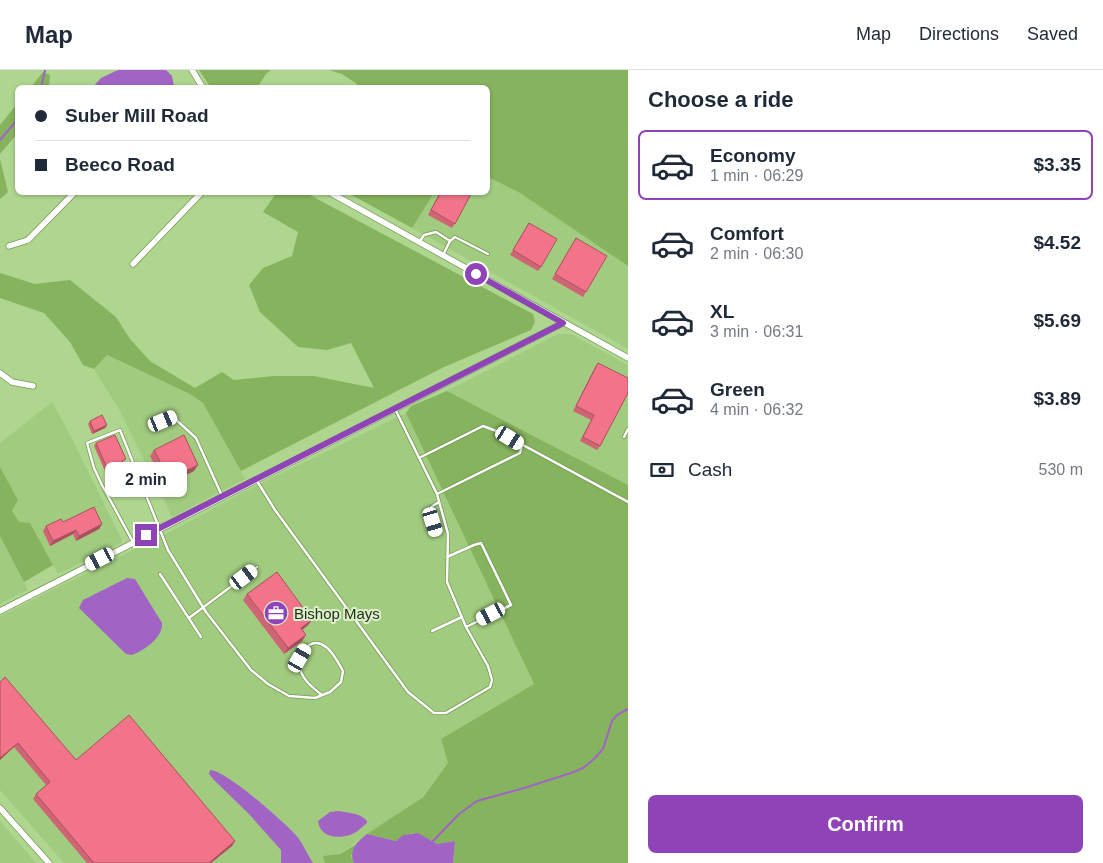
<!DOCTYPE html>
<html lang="en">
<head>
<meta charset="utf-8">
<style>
  body { margin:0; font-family:Arial,sans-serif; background:#f6f6f7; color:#1f2937; height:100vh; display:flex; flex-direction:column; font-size:19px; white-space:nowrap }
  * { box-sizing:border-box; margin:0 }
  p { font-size:16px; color:#747a83 }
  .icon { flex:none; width:28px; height:28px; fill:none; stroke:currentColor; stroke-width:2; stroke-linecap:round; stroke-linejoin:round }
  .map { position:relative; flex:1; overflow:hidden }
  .panel { display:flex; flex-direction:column; background:#fff; width:475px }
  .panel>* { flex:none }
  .hud { position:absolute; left:15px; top:15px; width:475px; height:110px; border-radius:8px; box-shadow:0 1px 4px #0004; display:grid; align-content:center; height:110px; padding:0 20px; background:#fff }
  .end { position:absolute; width:22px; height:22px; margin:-11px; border:6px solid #8e44b6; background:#fff; box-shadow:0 0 0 2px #fff }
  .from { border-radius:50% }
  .bubble { position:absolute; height:35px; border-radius:8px; background:#fff; box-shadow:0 1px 4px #0004; font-size:16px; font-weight:700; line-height:35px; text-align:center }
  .car { position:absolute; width:15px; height:30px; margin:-15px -8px; border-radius:6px; box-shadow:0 0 4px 1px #0007; background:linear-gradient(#fff 24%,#345 0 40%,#fff 0 76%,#345 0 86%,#fff 0) }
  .hud b { display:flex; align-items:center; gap:18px; height:48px; font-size:19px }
  .hud b+b { border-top:1px solid #e0e1e3 }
  .hud i { width:12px; height:12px; background:#1f2937 }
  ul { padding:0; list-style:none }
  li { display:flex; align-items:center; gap:15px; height:70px; margin:0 10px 8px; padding:0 10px; border:2px solid transparent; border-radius:8px }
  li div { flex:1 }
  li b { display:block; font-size:19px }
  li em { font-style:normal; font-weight:700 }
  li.active { border-color:#8e44b6 }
  li>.icon { width:45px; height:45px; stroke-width:1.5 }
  h2 { padding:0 20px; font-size:22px; line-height:60px }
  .pay { display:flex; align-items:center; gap:12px; height:55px; padding:0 20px; font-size:19px }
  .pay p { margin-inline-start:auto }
  .button { display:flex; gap:10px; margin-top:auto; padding:10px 20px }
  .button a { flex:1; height:58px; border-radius:8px; background:#8e44b6; color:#fff; font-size:20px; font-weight:700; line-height:58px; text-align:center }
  header { display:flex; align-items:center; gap:30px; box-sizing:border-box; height:70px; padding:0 25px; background:#fff; border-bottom:1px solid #e0e1e3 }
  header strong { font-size:24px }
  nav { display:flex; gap:28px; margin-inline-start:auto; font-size:18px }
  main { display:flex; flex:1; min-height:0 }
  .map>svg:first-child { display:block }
</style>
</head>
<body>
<header>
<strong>Map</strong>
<nav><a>Map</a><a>Directions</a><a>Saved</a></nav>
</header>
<main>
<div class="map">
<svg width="628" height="793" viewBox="0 0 628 793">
  <rect width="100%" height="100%" fill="#afd68f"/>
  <path fill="#a1cb7f" d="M488 107 520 123 628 196V279L412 158 434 123 488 122Z
    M558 264H571L628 295V415L447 321Z
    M106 285 190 324 203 333 245 409 172 447 120 341 94 299Z
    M52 332 68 361 123 472 58 504 30 453H19L12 441 18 430 0 397V373Z
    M406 343 534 614 441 669 448 693 422 727 367 764 340 784 324 786 325 793H64L0 720V546L179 457 251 418Z
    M0 466 28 520 0 534Z
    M0 751 36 793H0Z"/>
  <path fill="#86b35d" d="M199 0H271L266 4 259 15 261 17 211 18Z
    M329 0H628V196L520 123 488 107V18L355 17 357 14 342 4Z
    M43 2 50 5 49 17H31Z
    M17 34V64L0 84V55Z
    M0 89 8 122 0 129Z
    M277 122 306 123 533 244 535 252 531 260 444 297 241 401 203 333 190 324 107 285 94 299 83 295 70 272 44 243 0 228V203L35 214 70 210 116 247 130 269 150 291 195 318 222 302 234 310 274 306H314L374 318 351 273 327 280 298 277 260 242 249 215 263 198 292 186 298 162 263 142Z
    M348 123H434L412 158Z
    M447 321 628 415V793H453L455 771 437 774C421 765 413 757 396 771L367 764 423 727 448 693 441 669 534 614 406 343 411 336Z
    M0 397 18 430 12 441 19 452 30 453 53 495 24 512 0 466Z
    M355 775 351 786 354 793H325L323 786 340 784Z"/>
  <path fill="#a164c5" d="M118 0H166L172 6 174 16 172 18 93 17 101 8Z
    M127 508 135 509 162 553C163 568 144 580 132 585L126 584 79 538 83 530Z
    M210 700C227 701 280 749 294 763 302 771 307 784 313 793H281V780L249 744 214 710 209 704Z
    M339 741C349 743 360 743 367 751V753C361 758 356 763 350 765 336 769 320 767 318 751L330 742Z
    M418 763 437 774 455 771 453 793H354C348 780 357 772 367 764L396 771 403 765Z"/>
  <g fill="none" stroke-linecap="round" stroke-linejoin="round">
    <path stroke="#a164c5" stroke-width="2" d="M41 18 45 0
      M0 70 12 56 18 48
      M432 772 459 744 477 731 524 718 571 703 583 698 594 689 603 679 612 651 617 645 628 639"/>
    <g stroke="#759955" stroke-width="4">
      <path id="service" d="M420 171 424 165 436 162 450 171 443 185
        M450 171 455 167 488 184
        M152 355 173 347 196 368 222 426
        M624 367 628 359
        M419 388 483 356 499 362 628 432
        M257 411 275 440 408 622 434 643H446L490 617 492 610 488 596 466 557 447 512 448 464 437 424 395 339
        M437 424 520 383 522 375
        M437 464 431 437 439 432
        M133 472 102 415 94 398 87 373 120 360 168 480 206 542 251 600 268 614 289 626 315 628 330 622 341 612 343 601C338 592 331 578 321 574 307 569 297 587 300 599 303 610 313 618 322 625
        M447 487 474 475 481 473 511 535 466 557
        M160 504 201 567
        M189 548 257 497
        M432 561 462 547"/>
    </g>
    <g stroke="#759955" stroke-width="7">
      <path id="minor" d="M192 0 203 18
        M329 122 628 288
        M9 176 28 170 75 122
        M133 194 202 122
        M0 303 12 312 33 316
        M0 541 563 253
        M0 738 49 793"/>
    </g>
    <use href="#service" stroke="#fff" stroke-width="2.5"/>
    <use href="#minor" stroke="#fff" stroke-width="5.5"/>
  </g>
  <path fill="#cf6475" d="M440 122H472L452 158 428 145Z
    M529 153 541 197 538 201 510 185Z
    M576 168 586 222 583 227 552 209Z
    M598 293 600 376 597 380 580 371 591 350 573 341 595 297Z
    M90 351 107 355 105 358 92 364 88 354Z
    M96 373 124 392 122 393 121 397 111 401 110 399 105 401 94 376Z
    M154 380 194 401 165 415 150 386Z
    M63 452 102 454 99 459 76 471 73 464 50 476 43 461 46 456Z
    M247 524 312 550 308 555 302 560 306 565 302 571 284 584 243 530Z
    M0 612 76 690 235 771 232 776 211 793H87L33 729 36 724 46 715 14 677 0 690Z"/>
  <path fill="#a9515f" d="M107 355 105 358 92 364 94 361Z
    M123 394 121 397 111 401 113 398Z
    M198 395 194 401 165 415 169 409Z
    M102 454 99 459 76 471 79 466Z
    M76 460 73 464 50 476 53 471Z
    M312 550 308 555 297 564 301 558Z
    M306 565 302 571 284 584 288 578Z
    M18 673 14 677 0 690V688Z
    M235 771 232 776 211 793H209Z"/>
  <path fill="#f17488" stroke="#a9515f" d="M441 122H472L455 154 431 140Z
    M529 153 557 169 541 197 513 180Z
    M576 168 607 186 586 222 555 204Z
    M598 293 628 308V323L600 376 583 367 594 345 576 336Z
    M102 345 107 355 94 361 90 351Z
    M115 365 126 389 122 391 123 394 113 398 112 396 107 398 96 373Z
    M184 365 198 395 169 409 154 380Z
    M94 437 102 454 79 466 76 460 53 471 46 456 61 449 63 452Z
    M277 502 312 550 301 558 306 565 288 578 247 524Z
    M5 607 76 690 129 645 235 771 209 793H94L36 724 50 712 18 673 0 688V612Z"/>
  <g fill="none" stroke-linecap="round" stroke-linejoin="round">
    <path stroke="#8e44b6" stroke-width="6" d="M146 465 563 253 476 204"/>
  </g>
  <defs>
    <g id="office-disc" transform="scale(1.25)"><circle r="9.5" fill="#8e44b6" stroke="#dcf0cd"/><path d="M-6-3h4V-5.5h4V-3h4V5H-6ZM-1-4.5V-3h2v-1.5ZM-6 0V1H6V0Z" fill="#fff"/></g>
  </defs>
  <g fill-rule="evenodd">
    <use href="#office-disc" x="276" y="543"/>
  </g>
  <g text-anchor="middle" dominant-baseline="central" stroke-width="4" stroke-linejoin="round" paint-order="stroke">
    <g font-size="15" fill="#223014" stroke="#dcf0cd" text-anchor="start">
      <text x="294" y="543">Bishop Mays</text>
    </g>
  </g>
</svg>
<i class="end from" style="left:476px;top:204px"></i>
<i class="end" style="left:146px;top:465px"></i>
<div class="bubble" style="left:105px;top:392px;width:82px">2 min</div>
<i class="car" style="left:163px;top:351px;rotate:68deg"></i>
<i class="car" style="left:510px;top:368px;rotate:121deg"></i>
<i class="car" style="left:433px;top:452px;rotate:163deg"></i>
<i class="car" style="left:100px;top:489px;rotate:243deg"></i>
<i class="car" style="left:244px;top:507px;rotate:53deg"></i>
<i class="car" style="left:491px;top:544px;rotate:243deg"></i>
<i class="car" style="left:300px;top:588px;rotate:30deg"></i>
<div class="hud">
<b><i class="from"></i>Suber Mill Road</b>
<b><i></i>Beeco Road</b>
</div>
</div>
<section class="panel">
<h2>Choose a ride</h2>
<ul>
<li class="active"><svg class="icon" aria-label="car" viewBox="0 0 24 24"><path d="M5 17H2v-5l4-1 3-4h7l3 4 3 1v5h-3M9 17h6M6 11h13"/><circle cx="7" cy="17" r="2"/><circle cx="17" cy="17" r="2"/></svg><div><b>Economy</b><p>1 min · 06:29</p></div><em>$3.35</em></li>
<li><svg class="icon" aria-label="car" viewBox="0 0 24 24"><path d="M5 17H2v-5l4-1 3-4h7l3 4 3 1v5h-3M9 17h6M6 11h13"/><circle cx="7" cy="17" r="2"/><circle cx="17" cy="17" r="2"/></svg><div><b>Comfort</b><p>2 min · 06:30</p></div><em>$4.52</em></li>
<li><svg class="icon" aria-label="car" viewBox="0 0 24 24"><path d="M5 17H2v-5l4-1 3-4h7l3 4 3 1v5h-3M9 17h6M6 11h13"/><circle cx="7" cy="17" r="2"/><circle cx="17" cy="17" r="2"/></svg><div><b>XL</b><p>3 min · 06:31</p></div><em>$5.69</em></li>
<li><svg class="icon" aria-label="car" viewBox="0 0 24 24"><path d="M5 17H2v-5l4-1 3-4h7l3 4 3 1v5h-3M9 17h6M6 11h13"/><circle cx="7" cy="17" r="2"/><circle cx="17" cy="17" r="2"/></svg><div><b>Green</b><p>4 min · 06:32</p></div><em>$3.89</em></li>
</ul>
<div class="pay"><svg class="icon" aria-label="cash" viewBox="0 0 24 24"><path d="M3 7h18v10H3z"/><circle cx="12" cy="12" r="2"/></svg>Cash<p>530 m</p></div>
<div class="button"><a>Confirm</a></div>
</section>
</main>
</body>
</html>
